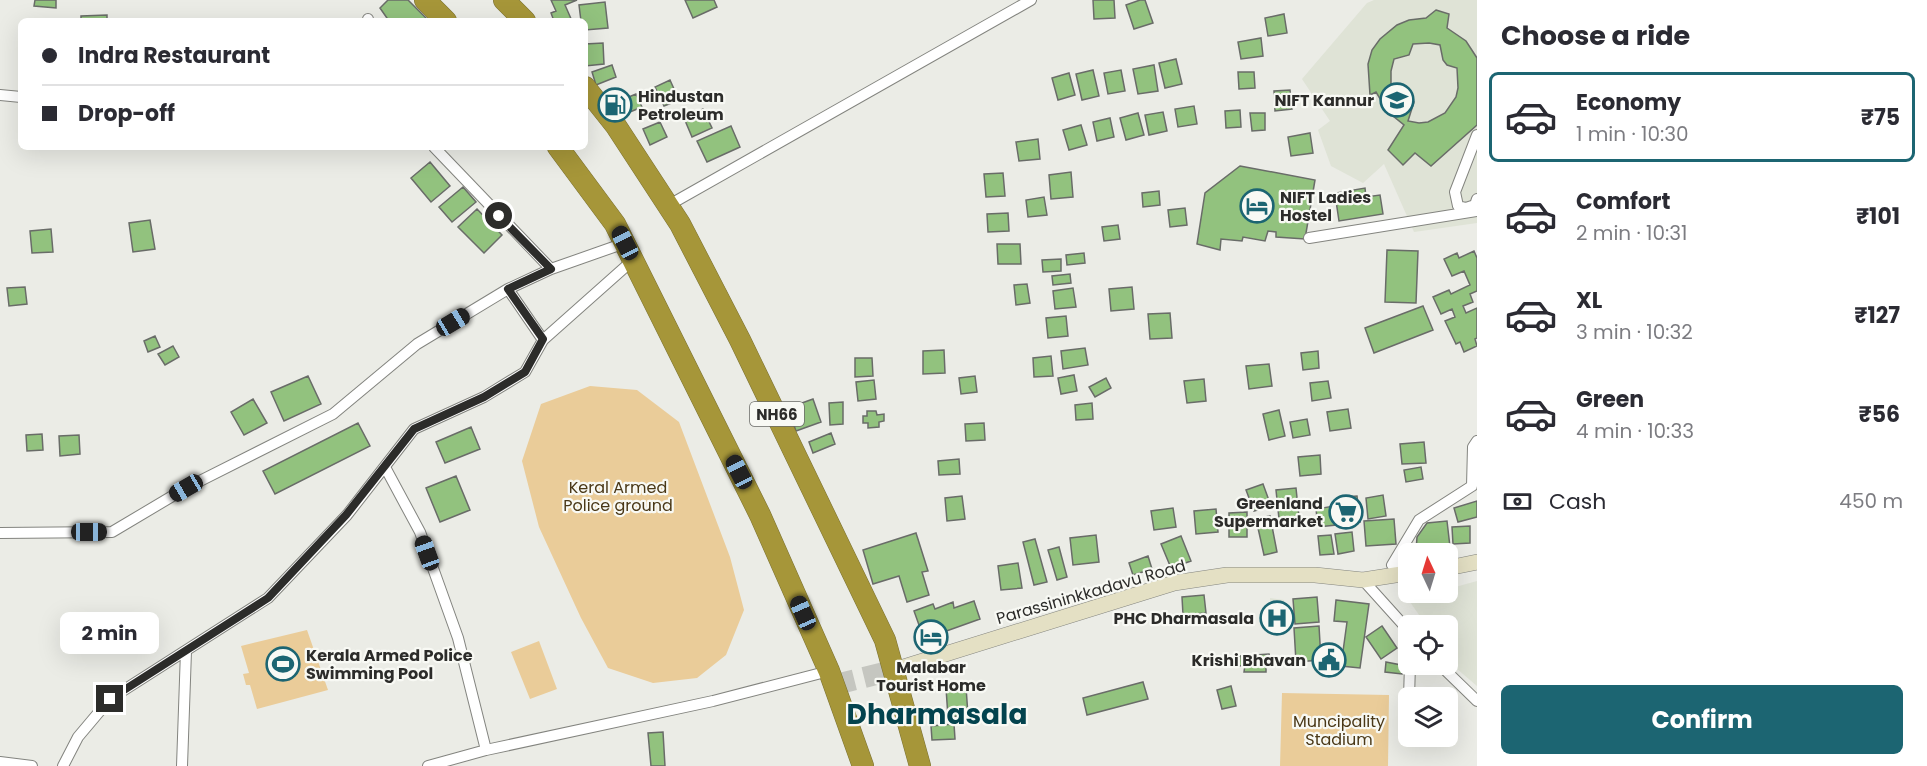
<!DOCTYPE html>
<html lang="en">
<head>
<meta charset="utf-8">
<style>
  body { margin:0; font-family:Poppins,sans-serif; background:#f7f7f7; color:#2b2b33; height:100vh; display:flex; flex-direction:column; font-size:22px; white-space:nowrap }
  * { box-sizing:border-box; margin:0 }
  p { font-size:20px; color:#7c7c81 }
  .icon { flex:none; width:33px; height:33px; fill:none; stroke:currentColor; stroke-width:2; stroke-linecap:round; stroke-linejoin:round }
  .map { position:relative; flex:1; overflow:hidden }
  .sheet { display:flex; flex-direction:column; background:#fff; width:450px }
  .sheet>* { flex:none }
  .banner { position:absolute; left:18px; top:18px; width:570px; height:132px; border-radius:9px; box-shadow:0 6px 24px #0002; display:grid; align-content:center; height:132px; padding:0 24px; background:#fff }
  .needle { width:39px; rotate:356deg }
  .controls { position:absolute; left:1398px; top:543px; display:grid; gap:12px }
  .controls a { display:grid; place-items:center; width:60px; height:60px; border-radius:9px; background:#fff; box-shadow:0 6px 24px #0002; font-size:30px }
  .end { position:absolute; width:27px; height:27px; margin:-14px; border:8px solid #2c2c2a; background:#fff; box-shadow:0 0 0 3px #fff }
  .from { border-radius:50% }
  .bubble { position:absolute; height:42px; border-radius:9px; background:#fff; box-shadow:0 6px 24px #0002; font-size:20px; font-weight:700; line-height:42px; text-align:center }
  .car { position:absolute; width:18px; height:36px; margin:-18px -9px; border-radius:8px; box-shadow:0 0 4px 2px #0007; background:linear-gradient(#222 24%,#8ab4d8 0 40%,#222 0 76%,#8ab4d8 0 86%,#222 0) }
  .banner b { display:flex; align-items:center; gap:21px; height:57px; font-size:22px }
  .banner b+b { border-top:2px solid #e1e1e2 }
  .banner i { width:15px; height:15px; background:#2b2b33 }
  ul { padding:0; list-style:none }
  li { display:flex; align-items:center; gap:18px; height:90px; margin:0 12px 9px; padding:0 12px; border:3px solid transparent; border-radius:9px }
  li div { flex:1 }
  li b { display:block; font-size:22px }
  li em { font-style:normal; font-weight:700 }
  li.selected { border-color:#1c6572 }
  li>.icon { width:54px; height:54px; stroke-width:1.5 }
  h2 { padding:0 24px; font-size:27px; line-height:72px }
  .pay { display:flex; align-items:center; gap:15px; height:66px; padding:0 24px; font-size:22px }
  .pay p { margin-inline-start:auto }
  .button { display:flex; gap:12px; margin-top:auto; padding:12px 24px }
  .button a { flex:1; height:69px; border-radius:9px; background:#1c6572; color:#fff; font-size:24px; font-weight:700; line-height:69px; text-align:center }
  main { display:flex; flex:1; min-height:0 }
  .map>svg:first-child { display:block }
</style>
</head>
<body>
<main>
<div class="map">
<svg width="1477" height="766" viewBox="0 0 1477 766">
  <rect width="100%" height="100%" fill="#ebece6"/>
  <path fill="#dfe3d6" d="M1374 0H1477V223L1414 232 1384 164 1363 183 1331 166 1318 130 1330 121 1302 79 1367 3Z
    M1477 581V686L1456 668 1448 657V626L1426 625 1408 599 1448 592V589Z
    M1270 598 1284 600 1283 630 1271 635Z"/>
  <path fill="#eacc99" d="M590 386 637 390 679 422 730 557 744 610 726 655 697 678 653 683 608 668 581 618 539 527 522 461 541 404Z
    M307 630 328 690 257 709 250 685H246L243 674 249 673 241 646Z
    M539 641 557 689 530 699 511 652Z
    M1282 693 1389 695 1388 766H1280Z"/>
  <path fill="#92c27e" stroke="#696c68" stroke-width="1.5" fill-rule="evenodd" d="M35 0H56V8L34 6Z
    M388 0H408L429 21H389L380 8Z
    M551 0H577L565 5 572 21H554L551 13 556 11Z
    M685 0H714L717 7 693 18Z
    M1093 0H1114L1115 18 1094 19Z
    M1140 0H1145L1153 23 1134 29 1126 5Z
    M605 2 608 28 585 30V21H581L579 5Z
    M1436 10 1449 14 1447 28 1466 41 1477 58V125L1431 166 1415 153 1403 165 1388 150 1404 125 1388 112 1376 92 1370 95 1368 64 1372 50 1380 39 1397 25 1409 20 1426 18ZM1429 43 1440 45 1443 60 1447 65 1457 68 1458 88 1456 97 1445 113 1428 122 1419 123 1408 121 1414 102 1405 91 1391 84V71L1394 59 1409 55 1413 44Z
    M1284 14 1287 33 1268 36 1265 18Z
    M107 15V21H81V16Z
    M1261 38 1263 56 1241 59 1238 42Z
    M603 43 604 64 585 66V44Z
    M1176 59 1182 84 1165 88 1159 63Z
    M612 65 616 77 596 85 592 72Z
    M1154 65 1158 91 1138 94 1133 69Z
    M1093 70 1099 96 1082 100 1076 74Z
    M1121 70 1125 91 1108 94 1104 73Z
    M1238 72H1254L1255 88 1239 89Z
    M1069 73 1075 95 1058 100 1052 78Z
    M670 80 679 100 664 106 655 87Z
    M1290 90 1292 109 1275 111 1274 91Z
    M636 94 642 107 625 114 619 101Z
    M1194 106 1197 124 1178 127 1175 109Z
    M703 109 712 128 692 137 684 118Z
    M1240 110 1241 127 1226 128 1225 111Z
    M1163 112 1167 131 1149 135 1145 115Z
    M1138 113 1144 135 1126 140 1120 118Z
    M1250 113H1265V130L1252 131Z
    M1110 118 1114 137 1097 141 1093 122Z
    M660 122 667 137 650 145 643 129Z
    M1081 125 1087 145 1069 150 1063 130Z
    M731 126 740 147 707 162 697 141Z
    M1310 133 1313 153 1291 156 1288 137Z
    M1038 139 1040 159 1019 161 1016 142Z
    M430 162 450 186 431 202 411 178Z
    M1240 166 1315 180 1305 239 1276 237V232L1268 231 1265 241 1243 237 1242 241 1221 239 1220 250 1197 244 1205 193Z
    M1071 172 1073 197 1051 199 1049 175Z
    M1003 173 1005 196 986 197 984 174Z
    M463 187 476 202 452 222 439 207Z
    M1365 188 1366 197 1380 195 1383 214 1339 221 1336 201 1331 202 1330 194Z
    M1159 191 1160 205 1143 207 1142 193Z
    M1044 197 1047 215 1028 217 1026 200Z
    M1185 208 1187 225 1170 227 1168 210Z
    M477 209 502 235 484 253 458 227Z
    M1008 213 1009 231 988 232 987 214Z
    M150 220 155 249 133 252 129 223Z
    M1118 225 1120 239 1104 241 1102 227Z
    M51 229 53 252 32 253 30 231Z
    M997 244H1020L1021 264H998Z
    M1387 250 1418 251 1416 303 1385 302Z
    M1474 251 1477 258V291L1470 294 1473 302 1463 306 1466 313 1477 308V338L1475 339 1477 346 1464 352 1460 342 1456 344 1445 321 1455 317 1452 309 1441 314 1433 297 1449 290 1451 294 1470 285 1464 271 1452 276 1444 259 1457 253 1459 258Z
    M1084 253 1085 263 1067 265 1066 255Z
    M1061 259V271L1043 272 1042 260Z
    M1070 274 1071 283 1053 285 1052 276Z
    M1027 284 1030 303 1016 305 1014 285Z
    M25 287 27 304 9 306 7 288Z
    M1132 287 1134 309 1111 311 1109 289Z
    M1073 288 1076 307 1055 309 1053 291Z
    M1423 306 1433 330 1374 353 1365 328Z
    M1170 313 1172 338 1150 339 1148 314Z
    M1066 316 1068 336 1048 338 1046 318Z
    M155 336 160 347 148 352 144 341Z
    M173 346 179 357 165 365 158 354Z
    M1085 348 1088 365 1063 369 1061 351Z
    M944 350 945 373 923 374V351Z
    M1318 351 1319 368 1303 370 1301 353Z
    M1051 356 1053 376 1034 377 1033 358Z
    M855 358H872L873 376 855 377Z
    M1269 364 1272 386 1249 389 1246 366Z
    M1074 375 1077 391 1061 394 1058 378Z
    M308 376 321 404 284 421 271 392Z
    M975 376 977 392 961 394 959 378Z
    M1106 378 1111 388 1095 397 1089 387Z
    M1204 379 1206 401 1187 403 1184 381Z
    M874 380 876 399 858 401 856 382Z
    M1328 381 1331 398 1312 401 1310 383Z
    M253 399 267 423 244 435 231 412Z
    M813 399 821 422 796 431 788 408Z
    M843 402V424L830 425 829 403Z
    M1092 403 1093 419 1076 420 1075 405Z
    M1348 409 1351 428 1330 431 1327 412Z
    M1279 410 1285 436 1269 440 1263 414Z
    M867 411H876L877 415 884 414V421L879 422V427L868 428V423H863V416H867Z
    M1307 419 1310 435 1293 438 1290 422Z
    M358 423 370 446 275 494 263 471Z
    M984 423 985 440 966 441 965 424Z
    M471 427 480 449 445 463 436 442Z
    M831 433 835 444 813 453 809 442Z
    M42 434 43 450 27 451 26 435Z
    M79 435 80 454 60 456 59 436Z
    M1424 442 1426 463 1402 464 1400 444Z
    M1320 455 1321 474 1300 476 1298 457Z
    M959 459 960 474 939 475 938 461Z
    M1421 467 1423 479 1406 482 1404 470Z
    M456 476 470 510 440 522 426 488Z
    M1263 484 1271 506 1254 511 1246 490Z
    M1296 488 1299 517 1279 519 1276 490Z
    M1383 495 1386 516 1368 519 1366 498Z
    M962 496 965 519 947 521 945 498Z
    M1357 496 1360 522 1347 524 1344 497Z
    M1477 501V517L1458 522 1454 508Z
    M1334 506 1336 525 1318 527 1316 509Z
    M1173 508 1176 527 1154 530 1151 511Z
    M1216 509 1218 532 1196 534 1194 511Z
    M1247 512V537H1229V513Z
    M1270 516 1277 552 1264 555 1256 519Z
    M1394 519 1396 544 1366 546 1364 521Z
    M1447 521 1450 547 1416 551 1417 537 1427 523Z
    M1470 526V543L1453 544 1452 527Z
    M1352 532 1354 551 1338 554 1335 534Z
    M916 533 928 571 922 572 929 595 907 602 899 576 873 584 863 550Z
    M1096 535 1099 562 1073 565 1070 538Z
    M1331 535 1334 554 1320 555 1318 536Z
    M1181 536 1191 561 1171 568 1161 544Z
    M1035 539 1047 582 1034 585 1023 542Z
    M1059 547 1067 577 1057 580 1048 550Z
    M1148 556 1152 569 1133 575 1129 563Z
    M1018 563 1022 588 1001 590 998 566Z
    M1204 595 1206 613 1183 615 1182 597Z
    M1317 597 1319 622 1295 624 1293 599Z
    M1336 600 1369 604 1360 668 1341 666 1347 622 1334 621Z
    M974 601 980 619 924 639 914 611 933 604 935 609 953 602 954 608Z
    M1319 626 1321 660 1296 662 1294 628Z
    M1382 626 1397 648 1381 659 1366 637Z
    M1269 654 1271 664H1266V672H1244L1245 665 1239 666 1240 656Z
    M1386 662 1401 665 1402 674 1385 672Z
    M1143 682 1148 699 1087 715 1083 698Z
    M1231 686 1236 706 1222 709 1217 690Z
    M966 687 968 715 948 717 946 688Z
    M954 724 955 739 932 740 931 726Z
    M663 732 665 766H651L648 733Z"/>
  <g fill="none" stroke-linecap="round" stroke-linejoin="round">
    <path stroke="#c5c6c0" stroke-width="21" stroke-dasharray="21 10" stroke-linecap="butt" d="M834 685 894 670"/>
    <g stroke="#83847f" stroke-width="12">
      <path id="street" d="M368 19V21
        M0 95 21 97
        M1477 135 1455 192 1458 206 1466 208 1475 205 1477 199
        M434 147 551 269
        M669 205 1031 0
        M1309 238 1477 211
        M543 340 633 260
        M385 467 420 532 458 638 486 750
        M0 533 112 532 186 488 333 414 417 344 508 289 551 269 625 243
        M1400 574 1392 565 1419 520 1472 486 1473 447 1477 441
        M1363 580 1408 630
        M1439 664 1477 701
        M1409 698 1410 664
        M1408 731V721
        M0 762 32 766
        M63 766 78 737 110 699 268 598 347 515 414 429 484 397 525 372 543 340 508 289
        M182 766 186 651
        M428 766 486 750 713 701 829 671"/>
    </g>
    <g stroke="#83847f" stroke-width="16">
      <path id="secondary" d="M1448 568 1477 562
        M894 670 1174 583 1227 575H1315L1363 580 1408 573"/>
    </g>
    <g stroke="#7b7134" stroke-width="22">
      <path id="highway" d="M425 0 446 21
        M504 0 525 21
        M585 87 616 126 680 224 740 340 885 640 920 766
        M558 147 615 224 760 515 829 671 863 766"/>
    </g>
    <use href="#street" stroke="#fff" stroke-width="10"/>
    <use href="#secondary" stroke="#e4e0c4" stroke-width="15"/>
    <use href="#highway" stroke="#a69639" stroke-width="21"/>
  </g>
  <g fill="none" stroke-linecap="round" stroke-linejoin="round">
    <path stroke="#2c2c2a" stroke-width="8" d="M110 699 268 598 346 515 414 429 484 397 525 372 543 339 508 289 551 269 499 216"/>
  </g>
  <defs>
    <g id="university-ring" transform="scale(1.725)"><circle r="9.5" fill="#f8f9f4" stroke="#1c6572" stroke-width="1.5"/><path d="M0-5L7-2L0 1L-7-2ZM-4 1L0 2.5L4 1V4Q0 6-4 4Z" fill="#1c6572"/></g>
    <g id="fuel-ring" transform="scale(1.725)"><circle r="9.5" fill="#f8f9f4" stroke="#1c6572" stroke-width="1.5"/><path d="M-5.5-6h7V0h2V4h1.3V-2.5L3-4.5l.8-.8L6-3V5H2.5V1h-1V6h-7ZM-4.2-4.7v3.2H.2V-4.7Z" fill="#1c6572"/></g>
    <g id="hotel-ring" transform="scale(1.725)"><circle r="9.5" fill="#f8f9f4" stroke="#1c6572" stroke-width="1.5"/><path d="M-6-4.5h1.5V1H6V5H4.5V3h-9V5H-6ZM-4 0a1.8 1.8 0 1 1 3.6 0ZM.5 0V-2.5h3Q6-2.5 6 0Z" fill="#1c6572"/></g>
    <g id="supermarket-ring" transform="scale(1.725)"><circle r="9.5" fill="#f8f9f4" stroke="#1c6572" stroke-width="1.5"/><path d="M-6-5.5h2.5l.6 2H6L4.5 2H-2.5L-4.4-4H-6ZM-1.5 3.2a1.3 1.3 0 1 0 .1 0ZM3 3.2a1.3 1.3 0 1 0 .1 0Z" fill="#1c6572"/></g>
    <g id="hospital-ring" transform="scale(1.725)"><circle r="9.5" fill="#f8f9f4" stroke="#1c6572" stroke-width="1.5"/><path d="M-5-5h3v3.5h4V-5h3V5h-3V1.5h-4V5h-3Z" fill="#1c6572"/></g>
    <g id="civic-ring" transform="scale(1.725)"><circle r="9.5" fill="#f8f9f4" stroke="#1c6572" stroke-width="1.5"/><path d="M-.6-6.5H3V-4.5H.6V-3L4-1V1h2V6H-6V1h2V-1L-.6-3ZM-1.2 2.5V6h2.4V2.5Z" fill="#1c6572"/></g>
    <g id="stadium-ring" transform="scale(1.725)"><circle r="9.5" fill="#f8f9f4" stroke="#1c6572" stroke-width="1.5"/><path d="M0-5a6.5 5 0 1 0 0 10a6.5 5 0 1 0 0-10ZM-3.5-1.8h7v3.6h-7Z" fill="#1c6572"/></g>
  </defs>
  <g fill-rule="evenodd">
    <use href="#university-ring" x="1397" y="100"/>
    <use href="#fuel-ring" x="615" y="105"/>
    <use href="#hotel-ring" x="1257" y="206"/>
    <use href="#supermarket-ring" x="1346" y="512"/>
    <use href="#hospital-ring" x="1277" y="618"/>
    <use href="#hotel-ring" x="931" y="637"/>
    <use href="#civic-ring" x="1329" y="660"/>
    <use href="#stadium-ring" x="283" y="664"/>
  </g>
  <g text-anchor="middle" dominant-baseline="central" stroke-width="4.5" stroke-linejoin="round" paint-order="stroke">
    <rect fill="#f8f9f4" stroke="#696a67" stroke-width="1.5" x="750" y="402" width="54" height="24" rx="4.5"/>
    <g font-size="15" font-weight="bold" fill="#2c2c2a">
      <text x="777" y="414">NH66</text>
    </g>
    <g font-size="16" font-weight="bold" fill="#2c2c2a" stroke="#f8f9f4" text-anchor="end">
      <text x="638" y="96" text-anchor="start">Hindustan<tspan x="638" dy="18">Petroleum</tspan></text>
      <text x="1374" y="100">NIFT Kannur</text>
      <text x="1280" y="197" text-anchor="start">NIFT Ladies<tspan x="1280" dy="18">Hostel</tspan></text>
      <text x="1323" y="503">Greenland<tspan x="1323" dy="18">Supermarket</tspan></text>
      <text x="1254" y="618">PHC Dharmasala</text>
      <text x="306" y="655" text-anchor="start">Kerala Armed Police<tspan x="306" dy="18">Swimming Pool</tspan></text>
      <text x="1306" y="660">Krishi Bhavan</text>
      <text x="931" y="667" text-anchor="middle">Malabar<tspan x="931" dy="18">Tourist Home</tspan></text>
    </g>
    <g font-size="16" fill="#4a3817" stroke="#f8f9f4">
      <text x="618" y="487">Keral Armed<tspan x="618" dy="18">Police ground</tspan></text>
      <text x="1339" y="721">Muncipality<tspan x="1339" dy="18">Stadium</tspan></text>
    </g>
    <g font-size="16" fill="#2c2c2a" stroke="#f8f9f4">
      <text transform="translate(1091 592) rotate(-16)">Parassininkkadavu Road</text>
    </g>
    <g font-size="28" font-weight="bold" fill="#03434e" stroke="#f8f9f4">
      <text x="937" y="714">Dharmasala</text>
    </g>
  </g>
</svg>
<div class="controls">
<a><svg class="needle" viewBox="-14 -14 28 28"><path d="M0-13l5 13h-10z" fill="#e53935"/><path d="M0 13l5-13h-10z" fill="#7c7c81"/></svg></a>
<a><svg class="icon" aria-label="locate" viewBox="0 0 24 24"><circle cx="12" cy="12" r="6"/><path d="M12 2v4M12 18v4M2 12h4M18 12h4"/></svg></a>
<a><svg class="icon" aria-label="layers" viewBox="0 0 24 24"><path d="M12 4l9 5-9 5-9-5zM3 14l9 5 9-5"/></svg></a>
</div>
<i class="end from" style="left:499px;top:216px"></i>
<i class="end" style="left:110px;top:699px"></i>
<div class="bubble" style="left:60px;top:612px;width:99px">2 min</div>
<i class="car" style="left:625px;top:243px;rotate:333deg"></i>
<i class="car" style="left:453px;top:322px;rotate:59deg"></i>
<i class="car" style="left:739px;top:472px;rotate:333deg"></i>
<i class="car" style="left:186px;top:488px;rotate:240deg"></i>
<i class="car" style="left:89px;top:532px;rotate:90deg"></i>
<i class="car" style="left:427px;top:553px;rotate:340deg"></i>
<i class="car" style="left:803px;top:613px;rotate:336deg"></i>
<div class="banner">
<b><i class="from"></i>Indra Restaurant</b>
<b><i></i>Drop-off</b>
</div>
</div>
<section class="sheet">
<h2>Choose a ride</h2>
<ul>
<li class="selected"><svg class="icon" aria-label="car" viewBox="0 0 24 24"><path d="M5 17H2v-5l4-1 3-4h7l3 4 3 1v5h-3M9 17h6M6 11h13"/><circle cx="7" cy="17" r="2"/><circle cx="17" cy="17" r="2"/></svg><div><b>Economy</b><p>1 min · 10:30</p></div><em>₹75</em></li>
<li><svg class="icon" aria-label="car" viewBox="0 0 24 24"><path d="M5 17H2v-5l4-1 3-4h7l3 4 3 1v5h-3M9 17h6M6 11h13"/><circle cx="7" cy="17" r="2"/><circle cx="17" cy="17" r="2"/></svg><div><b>Comfort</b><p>2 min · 10:31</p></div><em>₹101</em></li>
<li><svg class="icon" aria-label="car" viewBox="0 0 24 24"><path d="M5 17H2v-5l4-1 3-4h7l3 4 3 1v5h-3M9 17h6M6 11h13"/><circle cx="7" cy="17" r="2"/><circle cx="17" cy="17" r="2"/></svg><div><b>XL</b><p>3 min · 10:32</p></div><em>₹127</em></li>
<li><svg class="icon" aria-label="car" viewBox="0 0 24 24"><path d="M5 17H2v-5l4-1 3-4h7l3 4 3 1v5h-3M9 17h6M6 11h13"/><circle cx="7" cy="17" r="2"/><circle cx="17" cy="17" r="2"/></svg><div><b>Green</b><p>4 min · 10:33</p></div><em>₹56</em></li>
</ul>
<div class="pay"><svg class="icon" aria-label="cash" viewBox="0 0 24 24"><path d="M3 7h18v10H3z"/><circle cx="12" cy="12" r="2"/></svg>Cash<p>450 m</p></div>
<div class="button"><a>Confirm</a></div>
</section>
</main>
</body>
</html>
